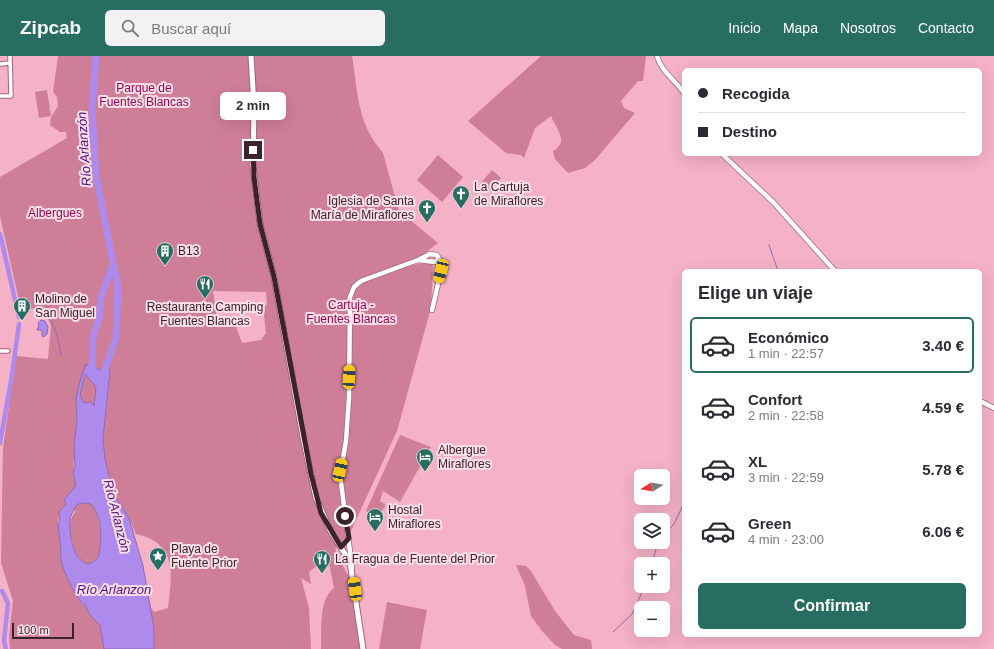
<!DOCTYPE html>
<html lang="es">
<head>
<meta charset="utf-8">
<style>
  body { margin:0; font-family:Helvetica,sans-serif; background:#f2f2f3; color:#2b2b33; height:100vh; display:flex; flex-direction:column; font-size:15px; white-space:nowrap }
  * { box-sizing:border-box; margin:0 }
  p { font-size:13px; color:#7c7c81 }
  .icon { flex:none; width:22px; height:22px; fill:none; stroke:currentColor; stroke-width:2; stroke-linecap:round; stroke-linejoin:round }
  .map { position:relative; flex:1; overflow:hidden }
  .details { position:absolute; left:682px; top:213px; width:300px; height:368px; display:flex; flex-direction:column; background:#fff; border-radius:6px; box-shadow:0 4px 16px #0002 }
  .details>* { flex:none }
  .hud { position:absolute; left:682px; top:12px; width:300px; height:88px; border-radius:6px; box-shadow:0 4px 16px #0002; display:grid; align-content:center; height:88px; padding:0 16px; background:#fff }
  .needle { width:26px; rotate:259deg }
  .tools { position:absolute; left:634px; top:413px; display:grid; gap:8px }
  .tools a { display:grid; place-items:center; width:36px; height:36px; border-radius:6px; background:#fff; box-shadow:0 4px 16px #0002; font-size:20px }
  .scale { position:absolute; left:12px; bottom:10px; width:62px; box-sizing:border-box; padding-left:4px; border:2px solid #3c222b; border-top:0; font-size:11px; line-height:14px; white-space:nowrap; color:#3c222b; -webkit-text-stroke:3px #fcdfe7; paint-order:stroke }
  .end { position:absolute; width:18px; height:18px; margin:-9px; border:5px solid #3c222b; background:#fff; box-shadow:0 0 0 2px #fff }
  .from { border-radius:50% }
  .bubble { position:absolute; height:28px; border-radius:6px; background:#fff; box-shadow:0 4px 16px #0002; font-size:13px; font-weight:800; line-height:28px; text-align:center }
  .car { position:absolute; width:12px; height:24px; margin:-12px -6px; border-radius:5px; box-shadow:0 0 3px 1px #0007; background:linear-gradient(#f5c518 24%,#345 0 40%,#f5c518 0 76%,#345 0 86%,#f5c518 0) }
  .hud b { display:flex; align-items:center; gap:14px; height:38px; font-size:15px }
  .hud b+b { border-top:1px solid #e1e1e2 }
  .hud i { width:10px; height:10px; background:#2b2b33 }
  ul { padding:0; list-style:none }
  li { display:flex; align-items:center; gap:12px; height:56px; margin:0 8px 6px; padding:0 8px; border:2px solid transparent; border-radius:6px }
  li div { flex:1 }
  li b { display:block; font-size:15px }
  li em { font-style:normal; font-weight:800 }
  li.current { border-color:#286d61 }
  li>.icon { width:36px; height:36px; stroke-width:1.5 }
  h2 { padding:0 16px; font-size:18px; line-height:48px }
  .action { display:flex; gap:8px; margin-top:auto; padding:8px 16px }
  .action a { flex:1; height:46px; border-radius:6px; background:#286d61; color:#fff; font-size:16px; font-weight:800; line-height:46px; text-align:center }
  header { display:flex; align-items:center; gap:24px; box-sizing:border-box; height:56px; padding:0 20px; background:#286d61; color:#fff }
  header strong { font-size:19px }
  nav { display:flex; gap:22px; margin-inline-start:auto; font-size:14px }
  .search { width:280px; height:36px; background:#f2f2f3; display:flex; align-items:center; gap:10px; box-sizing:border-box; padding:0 14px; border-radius:6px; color:#7c7c81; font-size:15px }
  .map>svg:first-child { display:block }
</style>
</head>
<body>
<header>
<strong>Zipcab</strong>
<div class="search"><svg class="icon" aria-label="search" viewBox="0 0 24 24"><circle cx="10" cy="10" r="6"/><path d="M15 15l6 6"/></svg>Buscar aquí</div>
<nav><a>Inicio</a><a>Mapa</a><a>Nosotros</a><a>Contacto</a></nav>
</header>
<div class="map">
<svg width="994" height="593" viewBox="0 0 994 593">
  <rect width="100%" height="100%" fill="#f5b1c6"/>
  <path fill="#cf7e98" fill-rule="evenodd" d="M58 0H352C358 37 357 67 383 97L402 166 409 163 438 187 412 207V209L427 207 433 208 431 252 397 375 351 475 335 493 346 516 351 522 361 593H321C322 575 318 544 334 532L328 502 309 516 311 528 301 522 309 552 311 593H154L151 552 154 556 168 552C172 519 178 487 136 478L129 462 113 437 105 403 103 382 109 331 106 315 86 308 76 356C80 378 69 408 76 429L64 444 66 448C53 458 60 479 61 494 62 502 62 509 65 518 69 528 76 538 82 548L86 550 89 558 100 569 104 593H10L9 581 13 545 1 507 3 392 16 300 48 303 51 270 44 252 23 253 20 249 0 160V121L67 82 66 76H60L50 69 51 61 58 50 57 41 53 36ZM213 235 266 236 267 249 263 250 266 277 261 284 242 287 236 271 218 269Z
    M541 0H646L643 25H638L621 45 624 52 635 57 594 105 585 112 568 117 555 103 553 95C554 94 557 93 558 91 567 84 554 68 551 60L535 72 524 102 521 99 506 97 468 65Z
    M47 34 51 60 39 62 35 36Z
    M438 99 463 121 442 146 417 124Z
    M492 114 501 122 488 137 479 129Z
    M86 317 96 331 94 350 90 345 88 347 83 346 80 339Z
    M400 379 431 391 400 446 383 435 380 445 386 449 377 462 366 455Z
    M87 447 92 449C100 459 105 494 96 505 88 515 76 500 74 494 73 491 73 488 72 485 70 475 68 464 75 456L74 452 78 448Z
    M516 509 526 510 531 515 555 555 574 579 591 584 592 593H562L555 589 542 575 531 560 525 530Z
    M387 546 427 554 420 593H379Z"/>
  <path fill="#ae8aec" stroke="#8c6bb2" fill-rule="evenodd" d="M41 264 45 265 48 271 47 278 44 281 42 280V274H37V272H39L38 267Z
    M86 308 104 315 109 313 110 316 103 382 105 403 113 437 129 462 143 510 154 572V593H104L100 569 89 558 86 550C77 546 61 512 61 502 61 490 59 479 58 468L60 464 59 456 66 448 64 444 76 429 73 417 75 410 74 390 77 363 76 343 79 328ZM85 318 96 331 94 350 90 345 88 347 83 346 80 339ZM87 447 92 449C103 463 102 487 98 502L90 508C73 507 69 478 70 464 70 459 74 455 75 451L78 448Z"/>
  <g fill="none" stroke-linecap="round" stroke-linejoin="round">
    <path stroke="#8c6bb2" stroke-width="1" d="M769 189 778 215
      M51 265 57 278 61 299
      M663 480 674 468 684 447
      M652 508 658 486
      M613 576 632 558 645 530"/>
    <path stroke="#ae8aec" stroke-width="4.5" d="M0 178 19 261
      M0 387 12 319 19 268
      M2 535 8 547 4 585 6 593"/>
    <path stroke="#ae8aec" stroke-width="7" d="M96 0 92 54 96 120 118 232 116 281 102 323
      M95 318 92 309 93 281 99 263 101 241 113 208"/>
    <g stroke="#a4667a" stroke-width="5.5">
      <path id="minor" d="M0 8 10 7
        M0 40H11L10 0
        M0 295H8"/>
    </g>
    <g stroke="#a4667a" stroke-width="6">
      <path id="tertiary" d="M657 0C661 15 675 24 684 37
        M722 98 774 147 835 215
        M432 254 441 215 438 206
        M980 345 994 352
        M352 511 340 419 346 385 349 342 350 241 354 231 361 225 418 204 430 198 437 199 439 203 435 206 418 204"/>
    </g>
    <g stroke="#a4667a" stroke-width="7">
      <path id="secondary" d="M251 0 254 50 253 110 260 168 274 221 304 386 316 442 330 474 350 506 363 593"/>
    </g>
    <use href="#minor" stroke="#fff" stroke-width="3.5"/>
    <use href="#tertiary" stroke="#fff" stroke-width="4.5"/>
    <use href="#secondary" stroke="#fff" stroke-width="5"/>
  </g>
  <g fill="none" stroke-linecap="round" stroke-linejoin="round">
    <path stroke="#3c222b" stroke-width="5" d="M253 94 254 121 260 168 274 221 311 418 321 457 341 491 349 482 345 460"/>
  </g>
  <defs>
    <g id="church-pin" transform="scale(0.9)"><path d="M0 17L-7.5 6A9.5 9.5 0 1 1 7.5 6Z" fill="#286d61" stroke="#fcdfe7"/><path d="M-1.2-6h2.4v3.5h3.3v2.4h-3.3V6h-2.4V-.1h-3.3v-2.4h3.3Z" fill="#fff"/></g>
    <g id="building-pin" transform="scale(0.9)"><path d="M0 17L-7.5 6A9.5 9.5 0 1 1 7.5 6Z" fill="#286d61" stroke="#fcdfe7"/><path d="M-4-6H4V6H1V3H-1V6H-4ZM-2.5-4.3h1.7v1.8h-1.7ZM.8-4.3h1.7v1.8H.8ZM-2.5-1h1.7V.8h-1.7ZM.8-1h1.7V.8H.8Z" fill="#fff"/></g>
    <g id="restaurant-pin" transform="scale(0.9)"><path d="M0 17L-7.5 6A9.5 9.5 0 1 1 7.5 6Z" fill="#286d61" stroke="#fcdfe7"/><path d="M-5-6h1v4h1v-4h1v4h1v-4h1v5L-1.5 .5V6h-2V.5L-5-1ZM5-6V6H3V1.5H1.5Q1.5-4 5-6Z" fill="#fff"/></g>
    <g id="hotel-pin" transform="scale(0.9)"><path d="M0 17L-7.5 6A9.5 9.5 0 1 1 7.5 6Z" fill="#286d61" stroke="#fcdfe7"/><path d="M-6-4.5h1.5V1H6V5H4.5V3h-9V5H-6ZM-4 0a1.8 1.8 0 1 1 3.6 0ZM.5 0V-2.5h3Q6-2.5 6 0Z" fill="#fff"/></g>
    <g id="sight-pin" transform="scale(0.9)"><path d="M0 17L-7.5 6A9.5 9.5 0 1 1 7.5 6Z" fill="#286d61" stroke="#fcdfe7"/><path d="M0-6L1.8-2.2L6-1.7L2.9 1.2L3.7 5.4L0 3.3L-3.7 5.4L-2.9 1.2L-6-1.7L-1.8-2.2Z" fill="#fff"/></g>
  </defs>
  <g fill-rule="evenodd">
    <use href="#church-pin" x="461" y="138"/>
    <use href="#church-pin" x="427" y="152"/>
    <use href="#building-pin" x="165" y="195"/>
    <use href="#restaurant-pin" x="205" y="228"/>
    <use href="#building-pin" x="22" y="250"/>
    <use href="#hotel-pin" x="425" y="401"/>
    <use href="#hotel-pin" x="375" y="461"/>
    <use href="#sight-pin" x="158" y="500"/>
    <use href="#restaurant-pin" x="322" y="503"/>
  </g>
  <g text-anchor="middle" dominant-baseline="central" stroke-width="4" stroke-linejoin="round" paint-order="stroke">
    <g font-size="12" fill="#95064f" stroke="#fcdfe7">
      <text x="144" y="32">Parque de<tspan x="144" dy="14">Fuentes Blancas</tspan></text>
      <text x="55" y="157">Albergues</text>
      <text x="351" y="249">Cartuja -<tspan x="351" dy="14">Fuentes Blancas</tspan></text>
    </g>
    <g font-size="12" fill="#3c222b" stroke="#fcdfe7" text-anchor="start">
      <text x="474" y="131">La Cartuja<tspan x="474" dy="14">de Miraflores</tspan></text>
      <text x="414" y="145" text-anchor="end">Iglesia de Santa<tspan x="414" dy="14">María de Miraflores</tspan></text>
      <text x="178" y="195">B13</text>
      <text x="35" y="243">Molino de<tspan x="35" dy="14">San Miguel</tspan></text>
      <text x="205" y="251" text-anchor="middle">Restaurante Camping<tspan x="205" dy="14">Fuentes Blancas</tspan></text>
      <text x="438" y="394">Albergue<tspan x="438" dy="14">Miraflores</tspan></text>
      <text x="388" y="454">Hostal<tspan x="388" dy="14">Miraflores</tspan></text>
      <text x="171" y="493">Playa de<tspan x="171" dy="14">Fuente Prior</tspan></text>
      <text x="335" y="503">La Fragua de Fuente del Prior</text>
    </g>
    <g font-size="13" font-style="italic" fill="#4b0f85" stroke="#fcdfe7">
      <text transform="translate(84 93) rotate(-94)">Río Arlanzón</text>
      <text transform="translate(117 460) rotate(76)">Río Arlanzón</text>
      <text x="114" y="533">Río Arlanzon</text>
    </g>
  </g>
</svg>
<div class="tools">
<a><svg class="needle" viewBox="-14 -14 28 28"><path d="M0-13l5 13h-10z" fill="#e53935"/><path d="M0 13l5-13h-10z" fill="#7c7c81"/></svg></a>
<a><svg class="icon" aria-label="layers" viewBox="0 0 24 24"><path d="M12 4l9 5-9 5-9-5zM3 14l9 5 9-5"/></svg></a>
<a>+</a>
<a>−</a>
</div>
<div class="scale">100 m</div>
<i class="end from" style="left:345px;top:460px"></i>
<i class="end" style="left:253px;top:94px"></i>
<div class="bubble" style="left:220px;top:36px;width:66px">2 min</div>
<i class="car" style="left:441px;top:215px;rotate:194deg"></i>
<i class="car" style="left:349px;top:321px;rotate:3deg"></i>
<i class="car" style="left:340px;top:414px;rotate:12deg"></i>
<i class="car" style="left:355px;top:533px;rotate:352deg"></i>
<div class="hud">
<b><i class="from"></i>Recogida</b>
<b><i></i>Destino</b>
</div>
<section class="details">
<h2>Elige un viaje</h2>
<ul>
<li class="current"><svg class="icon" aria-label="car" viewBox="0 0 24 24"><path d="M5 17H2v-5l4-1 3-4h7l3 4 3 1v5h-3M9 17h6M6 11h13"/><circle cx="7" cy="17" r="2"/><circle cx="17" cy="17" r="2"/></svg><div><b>Económico</b><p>1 min · 22:57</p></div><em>3.40 €</em></li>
<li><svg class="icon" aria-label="car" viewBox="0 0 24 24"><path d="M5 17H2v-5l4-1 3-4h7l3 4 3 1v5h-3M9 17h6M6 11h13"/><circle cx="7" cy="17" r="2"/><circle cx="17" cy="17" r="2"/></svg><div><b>Confort</b><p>2 min · 22:58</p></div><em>4.59 €</em></li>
<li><svg class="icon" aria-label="car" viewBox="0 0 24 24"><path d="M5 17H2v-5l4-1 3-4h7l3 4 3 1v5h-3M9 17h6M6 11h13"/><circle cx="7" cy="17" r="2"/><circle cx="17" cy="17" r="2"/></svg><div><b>XL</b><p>3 min · 22:59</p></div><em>5.78 €</em></li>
<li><svg class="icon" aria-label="car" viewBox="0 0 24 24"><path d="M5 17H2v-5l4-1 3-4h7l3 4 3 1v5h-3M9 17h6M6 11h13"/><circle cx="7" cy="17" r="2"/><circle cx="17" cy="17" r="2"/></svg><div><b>Green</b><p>4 min · 23:00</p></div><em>6.06 €</em></li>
</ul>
<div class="action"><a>Confirmar</a></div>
</section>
</div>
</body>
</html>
